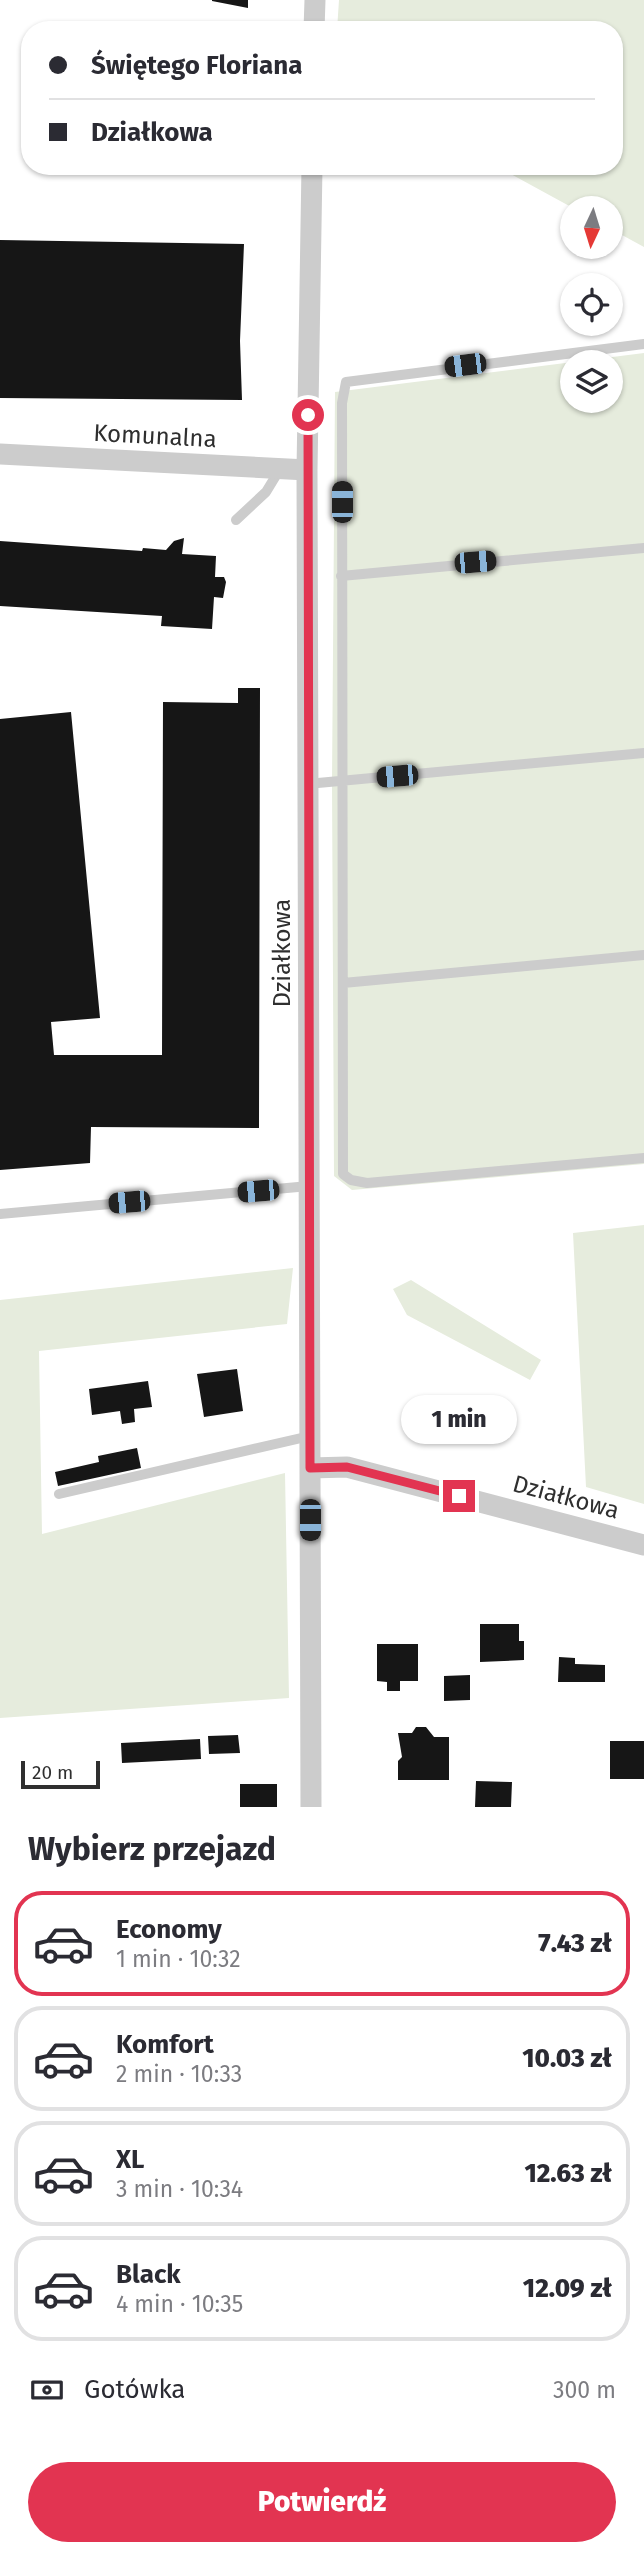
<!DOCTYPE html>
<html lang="pl">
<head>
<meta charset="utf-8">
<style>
  body { margin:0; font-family:"Fira Sans",sans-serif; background:#f2f2f3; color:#2b2b33; height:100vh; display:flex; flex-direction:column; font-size:26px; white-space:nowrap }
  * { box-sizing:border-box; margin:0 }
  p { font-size:23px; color:#7c7c81 }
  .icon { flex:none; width:38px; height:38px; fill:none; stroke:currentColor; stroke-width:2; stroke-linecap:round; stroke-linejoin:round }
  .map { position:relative; height:1807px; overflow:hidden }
  .sheet { display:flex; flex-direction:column; background:#fff; flex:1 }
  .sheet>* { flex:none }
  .hud { position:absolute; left:21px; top:21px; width:602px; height:154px; border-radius:28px; box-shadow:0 2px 5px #0004; display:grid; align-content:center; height:154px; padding:0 28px; background:#fff }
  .needle { width:46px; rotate:184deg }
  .fabs { position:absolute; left:560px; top:196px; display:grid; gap:14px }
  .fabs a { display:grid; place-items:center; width:63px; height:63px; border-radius:50%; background:#fff; box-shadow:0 2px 5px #0004; font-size:35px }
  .scale { position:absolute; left:21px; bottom:18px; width:79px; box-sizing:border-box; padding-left:7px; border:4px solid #2f2f2f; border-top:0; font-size:19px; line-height:24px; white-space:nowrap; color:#2f2f2f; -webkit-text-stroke:5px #fff; paint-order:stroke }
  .end { position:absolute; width:32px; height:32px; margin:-16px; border:9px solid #e23451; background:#fff; box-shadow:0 0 0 4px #fff }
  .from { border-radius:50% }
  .bubble { position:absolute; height:49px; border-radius:24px; background:#fff; box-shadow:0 2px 5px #0004; font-size:23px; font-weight:800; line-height:49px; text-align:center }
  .car { position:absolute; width:21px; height:42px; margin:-21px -10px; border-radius:9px; box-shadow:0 0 5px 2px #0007; background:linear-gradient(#222 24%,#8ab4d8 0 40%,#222 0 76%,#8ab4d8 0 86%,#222 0) }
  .hud b { display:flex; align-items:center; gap:24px; height:66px; font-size:26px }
  .hud b+b { border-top:2px solid #e1e1e2 }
  .hud i { width:18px; height:18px; background:#2b2b33 }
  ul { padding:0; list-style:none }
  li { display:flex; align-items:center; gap:21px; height:105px; margin:0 14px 10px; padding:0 14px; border:4px solid #e1e1e2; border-radius:28px }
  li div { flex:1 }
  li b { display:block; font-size:26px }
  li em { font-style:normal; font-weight:800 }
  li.active { border-color:#e23451 }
  li>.icon { width:63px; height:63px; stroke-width:1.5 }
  h2 { padding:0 28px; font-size:32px; line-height:84px }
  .pay { display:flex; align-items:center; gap:18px; height:77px; padding:0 28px; font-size:26px }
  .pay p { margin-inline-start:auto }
  .button { display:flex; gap:14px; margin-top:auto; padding:14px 28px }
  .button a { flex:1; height:80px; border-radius:42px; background:#e23451; color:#fff; font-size:28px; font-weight:800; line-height:80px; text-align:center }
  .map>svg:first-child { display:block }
</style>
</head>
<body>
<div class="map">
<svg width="644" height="1807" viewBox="0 0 644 1807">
  <rect width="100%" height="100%" fill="#fff"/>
  <path fill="#e6ecdd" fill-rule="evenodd" d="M339 0H644V247L611 229V208H573L496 166H614V30H337Z
    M644 353V1164L352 1190 334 1176 332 782 335 392ZM572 362H611V401H572Z
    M644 1225V1504L586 1487 573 1233Z
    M293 1268 287 1324 39 1351 42 1534 285 1473 289 1698 0 1718V1300Z
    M411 1280 541 1360 530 1380 407 1315 393 1289Z"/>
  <path fill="#161616" d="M212 0H248V8L212 1Z
    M0 240 244 244 240 341 242 400 0 398Z
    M184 538 182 554 216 556 215 577H224L226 582 223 598 214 597 212 629 161 626 162 616 0 606V541L142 551 143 548 166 550 174 541Z
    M238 688H260L259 1128 91 1127 90 1163 0 1170V719L71 712 100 1018 51 1022 54 1055H162L163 702 238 703Z
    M237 1369 243 1411 204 1417 197 1374Z
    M148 1381 152 1407 134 1409 135 1422 122 1424 120 1411 92 1415 89 1389Z
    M137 1448 141 1468 58 1486 55 1472 99 1462 98 1456Z
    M480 1624H519V1641H524V1660L480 1662Z
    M377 1644H418V1681H400V1691H387V1682L377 1681Z
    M559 1657 575 1658V1664L605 1665V1682H558Z
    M470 1675V1700L444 1701V1676Z
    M416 1727H426L434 1737H449V1780H398V1761L402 1757 398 1733H412Z
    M238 1735 240 1753 209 1754 208 1736Z
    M200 1739 201 1759 122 1763 121 1743Z
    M610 1741H644V1779H610Z
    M476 1781 512 1782 511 1807H475Z
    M240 1784H277V1807H240Z"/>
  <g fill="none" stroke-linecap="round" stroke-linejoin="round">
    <path stroke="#ccc" stroke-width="10" d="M644 344 346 382 342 403 343 1174 351 1180 367 1183 644 1158
      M236 520 266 492 280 469
      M341 576 644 548
      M307 784 644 753
      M343 983 644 955
      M0 1214 309 1186
      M59 1494 310 1436"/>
    <path stroke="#ccc" stroke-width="21" d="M314 30 315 0
      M0 454 307 470
      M310 1468 347 1467 644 1545
      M311 1807 307 470 312 166"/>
  </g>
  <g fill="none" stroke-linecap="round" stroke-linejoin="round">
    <path stroke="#e23451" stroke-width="9" d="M308 415 310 1468 347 1467 459 1496"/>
  </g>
  <g text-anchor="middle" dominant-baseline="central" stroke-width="7" stroke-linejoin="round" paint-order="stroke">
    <g font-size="24" fill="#2f2f2f" stroke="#fff">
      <text transform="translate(155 436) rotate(3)">Komunalna</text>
      <text transform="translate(282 953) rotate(-90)">Działkowa</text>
      <text transform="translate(566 1497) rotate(15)">Działkowa</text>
    </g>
  </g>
</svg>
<div class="fabs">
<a><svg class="needle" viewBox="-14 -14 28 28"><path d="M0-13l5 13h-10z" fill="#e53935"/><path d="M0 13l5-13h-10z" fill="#7c7c81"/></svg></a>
<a><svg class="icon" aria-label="locate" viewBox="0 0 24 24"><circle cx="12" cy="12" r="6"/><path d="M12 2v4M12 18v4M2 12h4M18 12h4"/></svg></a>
<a><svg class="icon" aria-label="layers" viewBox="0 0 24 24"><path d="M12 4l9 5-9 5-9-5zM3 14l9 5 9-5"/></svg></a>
</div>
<div class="scale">20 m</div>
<i class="end from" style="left:308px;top:415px"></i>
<i class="end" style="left:459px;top:1496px"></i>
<div class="bubble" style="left:401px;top:1395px;width:116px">1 min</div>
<i class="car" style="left:465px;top:365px;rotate:263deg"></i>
<i class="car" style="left:342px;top:502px;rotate:0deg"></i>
<i class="car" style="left:475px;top:562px;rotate:85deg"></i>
<i class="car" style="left:397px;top:776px;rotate:265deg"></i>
<i class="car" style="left:258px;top:1191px;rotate:265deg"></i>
<i class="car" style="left:129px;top:1202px;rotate:265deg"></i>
<i class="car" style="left:310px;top:1520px;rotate:180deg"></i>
<div class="hud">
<b><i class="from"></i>Świętego Floriana</b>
<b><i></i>Działkowa</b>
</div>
</div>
<section class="sheet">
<h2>Wybierz przejazd</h2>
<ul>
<li class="active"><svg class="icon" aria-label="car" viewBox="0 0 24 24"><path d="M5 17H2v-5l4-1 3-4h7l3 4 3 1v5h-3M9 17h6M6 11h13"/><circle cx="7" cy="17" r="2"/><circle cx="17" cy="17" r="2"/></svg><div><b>Economy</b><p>1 min · 10:32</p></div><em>7.43 zł</em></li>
<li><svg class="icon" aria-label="car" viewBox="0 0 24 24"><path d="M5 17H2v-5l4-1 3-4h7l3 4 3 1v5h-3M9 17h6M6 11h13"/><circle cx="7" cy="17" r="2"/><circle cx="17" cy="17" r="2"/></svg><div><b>Komfort</b><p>2 min · 10:33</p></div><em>10.03 zł</em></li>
<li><svg class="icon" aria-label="car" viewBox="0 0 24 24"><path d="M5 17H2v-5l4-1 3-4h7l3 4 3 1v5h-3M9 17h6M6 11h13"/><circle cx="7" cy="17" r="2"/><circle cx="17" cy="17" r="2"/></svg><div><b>XL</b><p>3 min · 10:34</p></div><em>12.63 zł</em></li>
<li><svg class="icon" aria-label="car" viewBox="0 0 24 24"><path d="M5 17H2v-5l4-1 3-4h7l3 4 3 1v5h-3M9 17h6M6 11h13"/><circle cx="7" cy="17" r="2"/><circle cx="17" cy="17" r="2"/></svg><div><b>Black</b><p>4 min · 10:35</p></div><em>12.09 zł</em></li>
</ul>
<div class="pay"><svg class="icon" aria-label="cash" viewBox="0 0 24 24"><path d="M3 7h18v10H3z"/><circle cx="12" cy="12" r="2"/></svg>Gotówka<p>300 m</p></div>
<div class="button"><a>Potwierdź</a></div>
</section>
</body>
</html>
